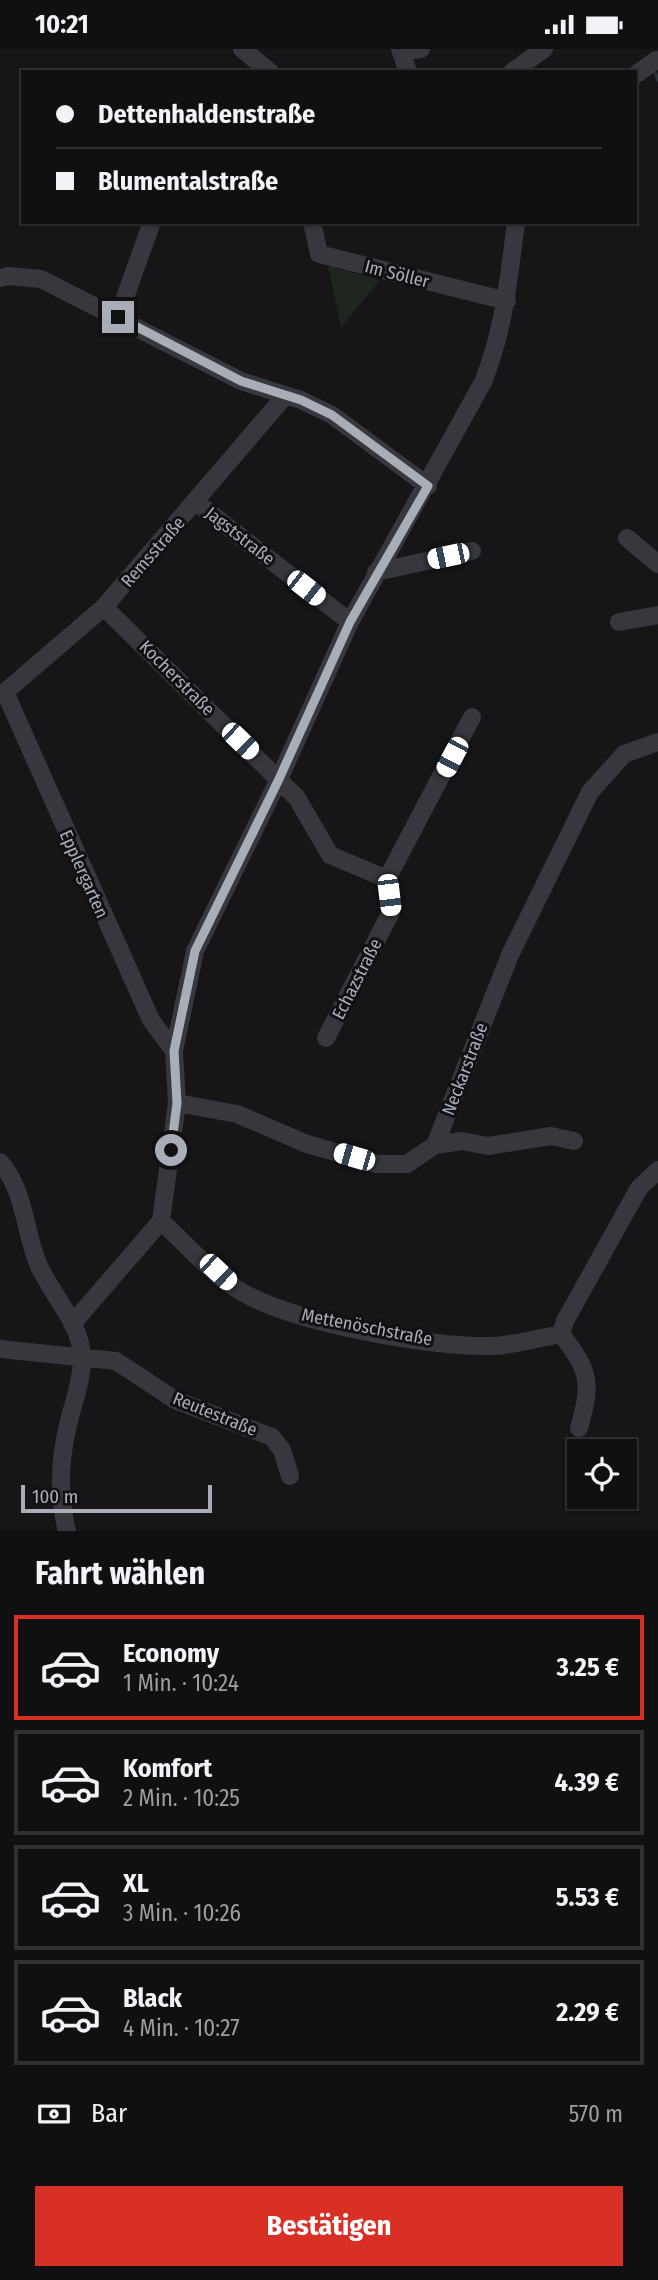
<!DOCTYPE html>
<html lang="de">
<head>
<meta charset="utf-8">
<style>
  body { margin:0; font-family:"Fira Sans Condensed",sans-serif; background:#19191b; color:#f1f3f6; height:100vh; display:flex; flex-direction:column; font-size:26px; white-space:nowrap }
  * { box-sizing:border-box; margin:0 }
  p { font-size:23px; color:#9c9d9f }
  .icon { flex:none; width:38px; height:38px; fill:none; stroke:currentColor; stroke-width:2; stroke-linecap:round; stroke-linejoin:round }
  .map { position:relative; height:1482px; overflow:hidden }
  .side { display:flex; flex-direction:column; background:#101012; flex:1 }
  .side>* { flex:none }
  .hud { position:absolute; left:21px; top:21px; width:616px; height:154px; border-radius:0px; box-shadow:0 2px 5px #0004,0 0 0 2px #303032; display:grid; align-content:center; height:154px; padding:0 35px; background:#101012 }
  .buttons { position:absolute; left:567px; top:1390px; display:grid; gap:14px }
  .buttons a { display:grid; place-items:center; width:70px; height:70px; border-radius:0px; background:#101012; box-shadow:0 2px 5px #0004,0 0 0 2px #303032; font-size:35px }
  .scale { position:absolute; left:21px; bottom:18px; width:191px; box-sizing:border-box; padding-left:7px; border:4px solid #a8adb8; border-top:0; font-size:19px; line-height:24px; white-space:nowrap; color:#a8adb8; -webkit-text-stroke:5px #111113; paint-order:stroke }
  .end { position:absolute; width:32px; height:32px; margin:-16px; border:9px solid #a8adb8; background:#111; box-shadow:0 0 0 4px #111 }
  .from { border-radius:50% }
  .car { position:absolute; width:21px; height:42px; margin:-21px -10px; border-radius:9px; box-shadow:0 0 5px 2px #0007; background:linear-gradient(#fff 24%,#345 0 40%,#fff 0 76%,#345 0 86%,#fff 0) }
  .hud b { display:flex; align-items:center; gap:24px; height:66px; font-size:26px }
  .hud b+b { border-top:2px solid #303032 }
  .hud i { width:18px; height:18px; background:#f1f3f6 }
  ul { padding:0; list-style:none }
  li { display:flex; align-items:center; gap:21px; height:105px; margin:0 14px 10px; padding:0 21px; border:4px solid #303032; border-radius:0px }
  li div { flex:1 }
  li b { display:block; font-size:26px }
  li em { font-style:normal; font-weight:700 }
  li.current { border-color:#d93025 }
  li>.icon { width:63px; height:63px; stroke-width:1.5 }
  h2 { padding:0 35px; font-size:32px; line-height:84px }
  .pay { display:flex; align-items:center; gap:18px; height:77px; padding:0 35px; font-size:26px }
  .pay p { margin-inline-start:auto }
  .cta { display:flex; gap:14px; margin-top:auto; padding:14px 35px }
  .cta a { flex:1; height:80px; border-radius:0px; background:#d93025; color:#fff; font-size:28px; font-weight:700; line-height:80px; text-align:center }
  .status { display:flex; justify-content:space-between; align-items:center; height:49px; padding:0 35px; background:#101012; direction:ltr }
  .status svg { height:19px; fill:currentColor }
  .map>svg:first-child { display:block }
</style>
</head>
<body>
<div class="status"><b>10:21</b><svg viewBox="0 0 49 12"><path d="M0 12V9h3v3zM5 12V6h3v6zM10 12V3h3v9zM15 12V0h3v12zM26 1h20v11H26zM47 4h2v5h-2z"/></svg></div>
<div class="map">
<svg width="658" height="1482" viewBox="0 0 658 1482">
  <rect width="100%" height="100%" fill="#161618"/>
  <path fill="#1e261f" d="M328 217 380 231 341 278Z"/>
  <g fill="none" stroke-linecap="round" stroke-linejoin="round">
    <path stroke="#2c353c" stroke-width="3.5" d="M656 25 658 31"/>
    <path stroke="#37383d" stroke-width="18" d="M242 0 270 23
      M400 0 408 23
      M401 3 421 0
      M512 23 544 0
      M635 26 656 11
      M312 173 319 205 507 252
      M0 229 8 227 41 230 241 332 301 351 332 366 428 437
      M118 268 152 173
      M196 453 350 573
      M627 489 658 515
      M376 523 472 502
      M104 558 297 749 330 806 387 830 472 668
      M619 573 658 566
      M5 643 104 558 285 347
      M5 643 151 971 174 1002
      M326 989 391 863 387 830
      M177 1054 237 1065 307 1095 377 1115H407L435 1096 510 906 590 743 624 705 658 693
      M435 1096 462 1092 488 1097 551 1087 574 1092
      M0 1113C26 1143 24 1183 39 1217 52 1246 82 1276 82 1309 82 1332 73 1354 68 1376 59 1413 58 1446 67 1482
      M161 1172C184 1193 211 1224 237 1240 287 1273 432 1299 492 1297 515 1296 539 1289 561 1285L565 1272 639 1139 658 1121
      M72 1275 161 1172 177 1054 174 1002 195 902 279 730 350 573 483 333C504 281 509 228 516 173
      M561 1285C590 1322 592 1334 579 1379
      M0 1300 116 1312 175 1351 272 1388 282 1401 290 1427"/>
  </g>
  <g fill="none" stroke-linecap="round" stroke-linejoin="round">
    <path stroke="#a8adb8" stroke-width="9" d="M118 268 241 332 301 351 332 366 428 437 350 573 279 730 195 902 174 1002 177 1054 171 1101"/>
  </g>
  <g text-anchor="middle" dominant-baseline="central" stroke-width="6" stroke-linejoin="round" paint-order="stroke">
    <g font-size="18" fill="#a8adb8" stroke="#111113">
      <text transform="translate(397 225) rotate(14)">Im Söller</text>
      <text transform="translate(240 487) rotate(38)">Jagststraße</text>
      <text transform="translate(153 503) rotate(-49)">Remsstraße</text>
      <text transform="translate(177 629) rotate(45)">Kocherstraße</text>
      <text transform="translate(84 825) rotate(66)">Epplergarten</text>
      <text transform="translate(357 930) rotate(-63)">Echazstraße</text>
      <text transform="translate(465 1020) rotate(-69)">Neckarstraße</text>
      <text transform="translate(367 1278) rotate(11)">Mettenöschstraße</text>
      <text transform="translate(215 1365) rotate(22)">Reutestraße</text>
    </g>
  </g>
</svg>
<div class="buttons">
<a><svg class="icon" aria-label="locate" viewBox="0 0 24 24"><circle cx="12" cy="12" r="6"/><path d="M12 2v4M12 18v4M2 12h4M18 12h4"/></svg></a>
</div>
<div class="scale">100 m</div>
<i class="end from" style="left:171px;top:1101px"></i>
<i class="end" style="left:118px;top:268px"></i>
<i class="car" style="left:448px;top:507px;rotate:258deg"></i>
<i class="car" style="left:306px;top:539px;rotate:128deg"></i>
<i class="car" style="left:240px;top:692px;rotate:134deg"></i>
<i class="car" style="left:452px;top:708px;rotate:208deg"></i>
<i class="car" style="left:389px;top:846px;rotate:173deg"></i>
<i class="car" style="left:354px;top:1108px;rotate:286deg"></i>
<i class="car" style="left:218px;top:1223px;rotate:133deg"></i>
<div class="hud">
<b><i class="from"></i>Dettenhaldenstraße</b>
<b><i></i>Blumentalstraße</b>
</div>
</div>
<section class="side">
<h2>Fahrt wählen</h2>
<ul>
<li class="current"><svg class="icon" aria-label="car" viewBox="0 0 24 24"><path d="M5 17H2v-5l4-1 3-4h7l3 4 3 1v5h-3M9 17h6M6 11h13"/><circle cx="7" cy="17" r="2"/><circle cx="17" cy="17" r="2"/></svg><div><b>Economy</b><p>1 Min. · 10:24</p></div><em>3.25 €</em></li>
<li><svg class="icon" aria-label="car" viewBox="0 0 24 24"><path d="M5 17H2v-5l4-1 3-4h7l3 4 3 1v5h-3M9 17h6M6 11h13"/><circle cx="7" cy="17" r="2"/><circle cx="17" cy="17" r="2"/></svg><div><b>Komfort</b><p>2 Min. · 10:25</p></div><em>4.39 €</em></li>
<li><svg class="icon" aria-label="car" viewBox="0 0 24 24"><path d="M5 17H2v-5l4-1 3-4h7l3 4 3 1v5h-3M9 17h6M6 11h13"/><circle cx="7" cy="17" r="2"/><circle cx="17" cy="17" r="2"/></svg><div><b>XL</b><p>3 Min. · 10:26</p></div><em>5.53 €</em></li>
<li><svg class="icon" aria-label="car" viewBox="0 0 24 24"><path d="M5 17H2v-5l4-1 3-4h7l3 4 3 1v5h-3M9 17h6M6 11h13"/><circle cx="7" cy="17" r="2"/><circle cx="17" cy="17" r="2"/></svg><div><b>Black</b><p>4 Min. · 10:27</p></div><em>2.29 €</em></li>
</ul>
<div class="pay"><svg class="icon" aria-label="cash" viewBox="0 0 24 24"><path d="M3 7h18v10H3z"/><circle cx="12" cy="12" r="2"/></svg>Bar<p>570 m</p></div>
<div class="cta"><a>Bestätigen</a></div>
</section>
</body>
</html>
